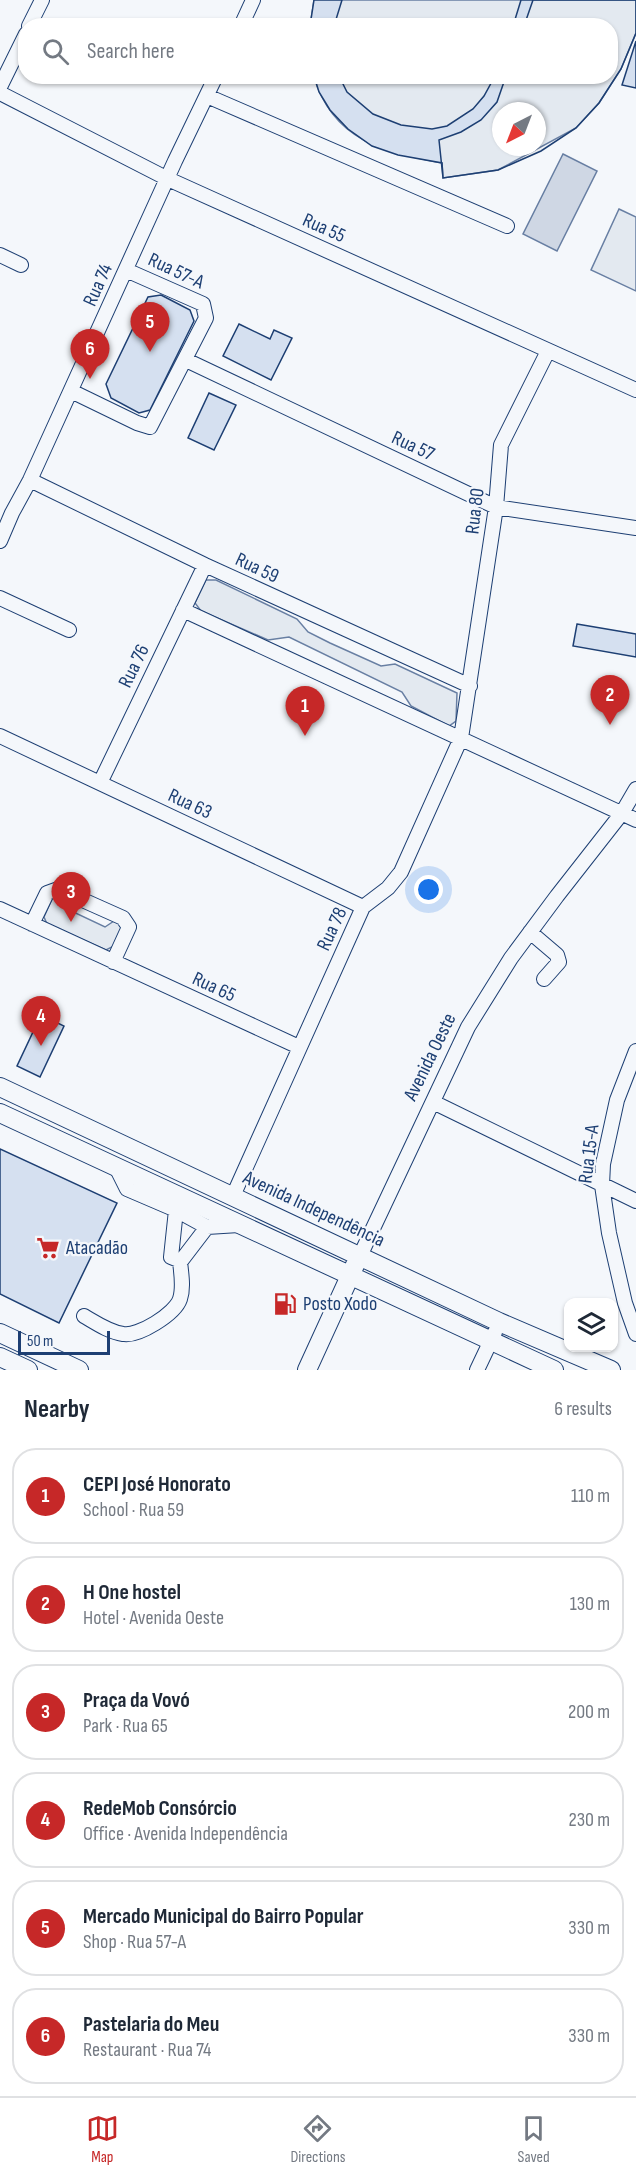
<!DOCTYPE html>
<meta charset="utf-8">
<style>
:root{--surface:#fff;--page:#f6f6f7;--text:#1f2937;--muted:#747a83;--line:#e0e1e3;--accent:#c62828}
body{margin:0;font-family:"Sofia Sans Condensed",sans-serif;background:var(--page);color:var(--text)}
.controls{position:absolute;right:18px;bottom:18px;display:grid;overflow:hidden;border-radius:12px;box-shadow:0 2px 4px #0004}
.controls button{width:54px;height:54px;display:grid;place-items:center;padding:0;border:0;border-bottom:2px solid var(--line);background:var(--surface);color:var(--text);font:30px sans-serif}
.compass{position:absolute;left:492px;top:102px;width:54px;height:54px;border-radius:50%;background:var(--surface);box-shadow:0 2px 4px #0004;rotate:222deg}
.scale{position:absolute;left:18px;bottom:15px;width:92px;box-sizing:border-box;padding-left:6px;border:3px solid #1d3f73;border-top:0;font-size:16px;line-height:21px;white-space:nowrap;color:#1d3f73;-webkit-text-stroke:4px #f4f7fb;paint-order:stroke}
.you{position:absolute;left:429px;top:890px;width:21px;height:21px;margin:-15px;border:4px solid #fff;border-radius:50%;background:#1a73e8;box-shadow:0 0 0 9px #1a73e833}
.badge{display:grid;place-items:center;width:39px;height:39px;border-radius:50%;background:var(--accent);color:#fff;font-size:20px;font-weight:700}
.pin{position:absolute;translate:-50% -50px;filter:drop-shadow(0 2px 3px #0008)}
.pin::after{content:'';position:absolute;top:32px;width:21px;height:18px;background:inherit;clip-path:polygon(0 0,100% 0,50% 100%)}
.list{margin:0;padding:0;list-style:none}
h2{display:flex;justify-content:space-between;align-items:center;height:78px;margin:0;padding:0 24px;font-size:26px}
h2 small{font-size:20px;font-weight:400;color:var(--muted)}
.list li{display:grid;grid-template-columns:39px 1fr auto;gap:18px;align-items:center;box-sizing:border-box;height:96px;margin:0 12px 12px;padding:0 12px;border:2px solid var(--line);border-radius:24px}
.list b{display:block;font-size:22px;white-space:nowrap}
.list p{margin:0;font-size:20px;white-space:nowrap;color:var(--muted)}
.list em{font-size:20px;font-style:normal;color:var(--muted)}
.icon{flex:none;width:33px;height:33px;fill:none;stroke:currentColor;stroke-width:2;stroke-linecap:round;stroke-linejoin:round}
.map{position:relative;flex:none;width:636px;height:1370px;overflow:hidden}
.search{position:absolute;background:var(--surface);box-shadow:0 2px 4px #0004;left:18px;right:18px;top:18px;height:66px;display:flex;align-items:center;gap:15px;box-sizing:border-box;padding:0 21px;border-radius:24px;color:var(--muted);font-size:22px}
.sheet{height:726px;background:var(--surface)}
nav{display:flex;justify-content:space-around;align-items:center;box-sizing:border-box;height:84px;border-top:2px solid var(--line);background:var(--surface);font-size:16px;color:var(--muted)}
nav a{display:grid;justify-items:center;gap:3px}
nav .on{color:var(--accent)}
.map>svg:first-child{display:block}
.green{fill:#e3e9f0;stroke:#687fa3;stroke-width:1.5;fill-rule:evenodd}
.water{fill:#cfd7e4;stroke:#687fa3;stroke-width:1.5}
.building{fill:#d5e0f0;stroke:#1d3f73;stroke-width:1.5;fill-rule:evenodd}
.lines{fill:none;stroke-linecap:round;stroke-linejoin:round}
.minor-casing{stroke:#1d3f73;stroke-width:16}
.major-casing{stroke:#1d3f73;stroke-width:20}
.minor{stroke:#f4f7fb;stroke-width:14}
.major{stroke:#f4f7fb;stroke-width:18}
.labels{text-anchor:middle;dominant-baseline:central;stroke-width:4.5;stroke-linejoin:round;paint-order:stroke}
.street-label{font-size:20px;fill:#1d3f73;stroke:#f4f7fb}
.poi-label{font-size:20px;fill:#1d3f73;stroke:#f4f7fb;text-anchor:start}
</style>
<div class="map">
<svg width="636" height="1370" viewBox="0 0 636 1370">
<rect width="100%" height="100%" fill="#f4f7fb"/>
<path class="green" d="M314,0H636V33L621,69L599,103L576,128L498,170L443,178L442,163C383,152 333,140 314,77L610,76V26H310ZM501,111H537V147H501Z
M619,209L636,217V291L591,270Z
M206,580H216L297,619L308,632L330,643L381,666L395,664L457,693L456,721L449,726L411,706L402,692L289,637L268,640L201,611L195,603Z
M59,896L65,899L67,909L105,927L114,921L120,923L122,929L114,946L106,950L47,924L44,917L52,899Z"/>
<path class="water" d="M563,154L597,171L557,251L523,234Z"/>
<path class="building" d="M314,0H342L334,26H310Z
M521,0H636V33L621,69L599,103L576,128L541,151L498,170L443,178L442,163L398,155L372,146L348,129L330,110L319,92L314,76H339L347,92L373,114L401,125L432,129L447,126L473,109L484,96L495,76H610V26H513ZM501,111H537V147H501Z
M533,0H636V33L621,69L599,103L576,128L541,151L498,170L443,178L439,140L461,132L481,120L497,102L506,76H610V26H524ZM501,111H537V147H501Z
M636,41V88L622,85Z
M161,295L190,310L194,321L150,410L139,413L111,398L106,384L148,297Z
M239,324L270,339L274,330L292,338L271,380L223,356Z
M209,393L236,405L214,450L188,438Z
M577,624L636,634V657L573,646Z
M41,1015L64,1026L40,1077L17,1066Z
M0,1149L117,1203L59,1323L0,1294Z"/>
<g class="lines">
<g class="minor-casing">
<path id="minor" d="M29,26L42,0
M241,26L253,0
M0,87L26,34
M0,93L168,179L636,390
M207,96L507,226
M0,255L21,265
M186,360L496,507L636,528
M71,391L137,423L150,427L206,318L203,304L126,270
M30,480L205,565L470,686
M0,541L12,513L30,480L175,161L216,76
M0,598L69,630
M183,610L636,820
M0,736L363,907
M100,783L205,565
M0,909L299,1047
M32,924L47,893L58,889L123,918L129,927L113,962
M530,932L557,955L559,962L544,979
M636,1051L617,1100L603,1164L602,1185L609,1233L625,1303L636,1334
M433,1102L636,1201
M116,1167L127,1189L176,1210L207,1227L239,1225
M233,1196L363,907L388,888L401,872L461,738L496,507L501,445L548,351
M176,1210L171,1257L181,1261L207,1227
M360,1256L468,1027L511,958L557,896L622,813L636,789
M84,1316C96,1323 109,1332 123,1334C138,1337 175,1314 180,1299C184,1287 181,1273 180,1261
M477,1370L495,1332"/>
</g>
<g class="major-casing">
<path id="major" d="M0,1087L499,1322L611,1370
M0,1113L554,1370
M0,1333L79,1370
M0,1357L28,1370
M307,1370L355,1265"/>
</g>
<use href="#minor" class="minor"/>
<use href="#major" class="major"/>
</g>
<defs>
<g id="supermarket-bare" transform="scale(1.8)"><path d="M-6-5.5h2.5l.6 2H6L4.5 2H-2.5L-4.4-4H-6ZM-1.5 3.2a1.3 1.3 0 1 0 .1 0ZM3 3.2a1.3 1.3 0 1 0 .1 0Z" fill="#c62828" stroke="#f4f7fb" stroke-width="2.5" paint-order="stroke"/></g>
<g id="fuel-bare" transform="scale(1.8)"><path d="M-5.5-6h7V0h2V4h1.3V-2.5L3-4.5l.8-.8L6-3V5H2.5V1h-1V6h-7ZM-4.2-4.7v3.2H.2V-4.7Z" fill="#c62828" stroke="#f4f7fb" stroke-width="2.5" paint-order="stroke"/></g>
</defs>
<g fill-rule="evenodd">
<use href="#supermarket-bare" x="48" y="1248"/>
<use href="#fuel-bare" x="285" y="1304"/>
</g>
<g class="labels">
<g class="street-label">
<text transform="translate(324 228) rotate(24)">Rua 55</text>
<text transform="translate(176 271) rotate(25)">Rua 57-A</text>
<text transform="translate(98 285) rotate(-66)">Rua 74</text>
<text transform="translate(413 446) rotate(25)">Rua 57</text>
<text transform="translate(475 511) rotate(-83)">Rua 80</text>
<text transform="translate(257 568) rotate(25)">Rua 59</text>
<text transform="translate(134 666) rotate(-64)">Rua 76</text>
<text transform="translate(190 804) rotate(25)">Rua 63</text>
<text transform="translate(332 929) rotate(-65)">Rua 78</text>
<text transform="translate(214 987) rotate(25)">Rua 65</text>
<text transform="translate(430 1057) rotate(-64)">Avenida Oeste</text>
<text transform="translate(589 1154) rotate(-83)">Rua 15-A</text>
<text transform="translate(314 1209) rotate(25)">Avenida Independência</text>
</g>
<g class="poi-label">
<text x="66" y="1248">Atacadão</text>
<text x="303" y="1304">Posto Xodo</text>
</g>
</g>
</svg>
<div class="controls">
<button><svg class="icon" aria-label="layers" viewBox="0 0 24 24"><path d="M12 4l9 5-9 5-9-5zM3 14l9 5 9-5"/></svg></button>
</div>
<svg class="compass" viewBox="-18 -18 36 36"><path d="M0-13l5 13h-10z" fill="#e53935"/><path d="M0 13l5-13h-10z" fill="#747a83"/></svg>
<div class="scale">50 m</div>
<div class="you"></div>
<div class="pin badge" style="left:305px;top:736px">1</div>
<div class="pin badge" style="left:610px;top:725px">2</div>
<div class="pin badge" style="left:71px;top:922px">3</div>
<div class="pin badge" style="left:41px;top:1046px">4</div>
<div class="pin badge" style="left:150px;top:352px">5</div>
<div class="pin badge" style="left:90px;top:379px">6</div>
<div class="search"><svg class="icon" aria-label="search" viewBox="0 0 24 24"><circle cx="10" cy="10" r="6"/><path d="M15 15l6 6"/></svg>Search here</div>
</div>
<section class="sheet">
<h2>Nearby<small>6 results</small></h2>
<ul class="list">
<li><span class="badge">1</span><div><b>CEPI José Honorato</b><p>School · Rua 59</p></div><em>110 m</em></li>
<li><span class="badge">2</span><div><b>H One hostel</b><p>Hotel · Avenida Oeste</p></div><em>130 m</em></li>
<li><span class="badge">3</span><div><b>Praça da Vovó</b><p>Park · Rua 65</p></div><em>200 m</em></li>
<li><span class="badge">4</span><div><b>RedeMob Consórcio</b><p>Office · Avenida Independência</p></div><em>230 m</em></li>
<li><span class="badge">5</span><div><b>Mercado Municipal do Bairro Popular</b><p>Shop · Rua 57-A</p></div><em>330 m</em></li>
<li><span class="badge">6</span><div><b>Pastelaria do Meu</b><p>Restaurant · Rua 74</p></div><em>330 m</em></li>
</ul>
</section>
<nav>
<a class="on"><svg class="icon" aria-label="map" viewBox="0 0 24 24"><path d="M3 6l6-2 6 2 6-2v14l-6 2-6-2-6 2zM9 4v14M15 6v14"/></svg>Map</a>
<a><svg class="icon" aria-label="directions" viewBox="0 0 24 24"><path d="M12 3l9 9-9 9-9-9zM9 14v-3h6M13 9l2 2-2 2"/></svg>Directions</a>
<a><svg class="icon" aria-label="saved" viewBox="0 0 24 24"><path d="M7 4h10v16l-5-4-5 4z"/></svg>Saved</a>
</nav>
